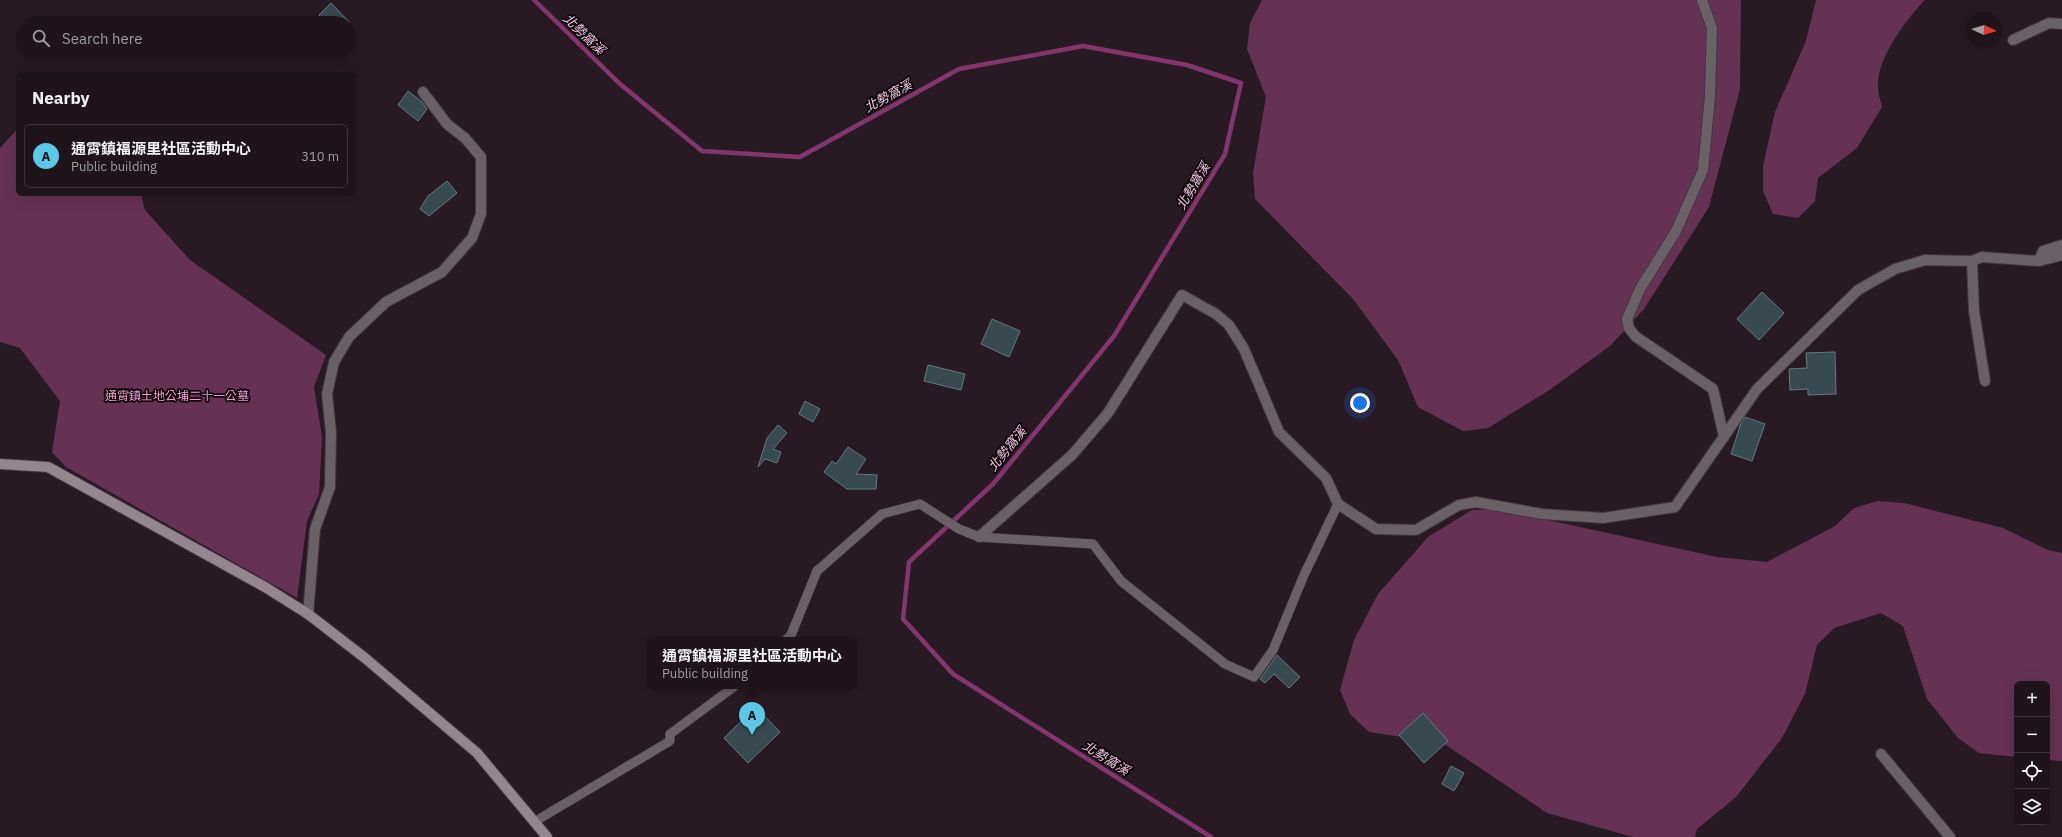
<!DOCTYPE html>
<meta charset="utf-8">
<style>
:root{--surface:#1e141a;--page:#2b2127;--text:#f1f3f6;--muted:#a19ea2;--line:#3c3339;--accent:#5ac8e6}
body{margin:0;font-family:"IBM Plex Sans","Noto Sans TC",sans-serif;background:var(--page);color:var(--text)}
.controls{position:absolute;right:12px;bottom:12px;display:grid;overflow:hidden;border-radius:6px;box-shadow:0 4px 16px #0002}
.controls button{width:36px;height:36px;display:grid;place-items:center;padding:0;border:0;border-bottom:1px solid var(--line);background:var(--surface);color:var(--text);font:20px sans-serif}
.compass{position:absolute;left:1966px;top:12px;width:36px;height:36px;border-radius:50%;background:var(--surface);box-shadow:0 4px 16px #0002;rotate:94deg}
.you{position:absolute;left:1360px;top:403px;width:14px;height:14px;margin:-10px;border:3px solid #fff;border-radius:50%;background:#1a73e8;box-shadow:0 0 0 6px #1a73e833}
.badge{display:grid;place-items:center;width:26px;height:26px;border-radius:50%;background:var(--accent);color:#111;font-size:13px;font-weight:700}
.pin{position:absolute;translate:-50% -33px;filter:drop-shadow(0 1px 2px #0008)}
.pin::after{content:'';position:absolute;top:21px;width:14px;height:12px;background:inherit;clip-path:polygon(0 0,100% 0,50% 100%)}
.popup{position:absolute;left:648px;top:637px;width:208px;height:52px;box-sizing:border-box;display:grid;place-content:center;border-radius:6px;background:var(--surface);filter:drop-shadow(0 1px 3px #0005);font-size:13px;white-space:nowrap;color:var(--muted)}
.popup b{font-size:15px;color:var(--text)}
.popup::after{content:'';position:absolute;left:50%;top:100%;margin-left:-8px;border:8px solid transparent;border-top-color:var(--surface)}
.list{margin:0;padding:0;list-style:none}
h2{display:flex;justify-content:space-between;align-items:center;height:52px;margin:0;padding:0 16px;font-size:17px}
h2 small{font-size:13px;font-weight:400;color:var(--muted)}
.list li{display:grid;grid-template-columns:26px 1fr auto;gap:12px;align-items:center;box-sizing:border-box;height:64px;margin:0 8px 8px;padding:0 8px;border:1px solid var(--line);border-radius:6px}
.list b{display:block;font-size:15px;white-space:nowrap}
.list p{margin:0;font-size:13px;white-space:nowrap;color:var(--muted)}
.list em{font-size:13px;font-style:normal;color:var(--muted)}
.icon{flex:none;width:22px;height:22px;fill:none;stroke:currentColor;stroke-width:2;stroke-linecap:round;stroke-linejoin:round}
.map{position:relative;flex:none;width:2062px;height:837px;overflow:hidden}
.search{position:absolute;background:var(--surface);box-shadow:0 4px 16px #0002;left:16px;top:16px;width:340px;height:44px;display:flex;align-items:center;gap:10px;box-sizing:border-box;padding:0 14px;border-radius:22px;color:var(--muted);font-size:15px}
.panel{position:absolute;background:var(--surface);box-shadow:0 4px 16px #0002;left:16px;top:72px;width:340px;height:124px;border-radius:6px}
.map>svg:first-child{display:block}
.green{fill:#663254}
.lines{fill:none;stroke-linecap:round;stroke-linejoin:round}
.stream{stroke:#84366c;stroke-width:4.5}
.building{fill:#364a50;stroke:#657a80}
.lane-casing{stroke:#44373f;stroke-width:10}
.street-casing{stroke:#44373f;stroke-width:12}
.secondary-casing{stroke:#44373f;stroke-width:12}
.lane{stroke:#696165;stroke-width:9}
.street{stroke:#696165;stroke-width:10}
.secondary{stroke:#93868e;stroke-width:10}
.labels{text-anchor:middle;dominant-baseline:central;stroke-width:3.5;stroke-linejoin:round;paint-order:stroke}
.park-label{font-size:12px;fill:#f59dd6;stroke:#0d070a}
.water-label{font-size:13px;font-style:italic;fill:#f6c8e4;stroke:#0d070a}
</style>
<div class="map">
<svg width="2062" height="837" viewBox="0 0 2062 837">
<rect width="100%" height="100%" fill="#281a23"/>
<path class="green" d="M1262,0H1741L1740,89L1709,207L1644,309L1610,346L1551,389L1488,428L1463,431L1418,407L1398,360L1353,299L1255,199L1253,173L1266,97L1247,49L1250,23Z
M1816,0H1925C1907,18 1879,56 1878,82C1877,90 1880,99 1882,107L1857,148L1818,178L1815,201L1798,218L1773,214L1763,191V166L1775,112L1806,41Z
M18,128V194H141L145,210L190,260L326,355L314,387L322,437L319,494L307,521L297,598L66,467L52,452L60,401L20,348L0,342V148Z
M1878,501L1904,503L2003,528L2048,550L2062,553V761L2047,760V684H2017V757L1979,753L1958,738L1927,699L1903,626L1881,613L1834,628L1817,645L1805,694L1782,738L1736,797L1697,829L1695,837H1633L1547,813L1443,743L1369,732L1350,714L1340,690L1354,640L1378,594L1428,537L1472,510L1498,509L1717,557L1767,562L1835,526L1854,508Z"/>
<g class="lines">
<path class="stream" d="M534,0L620,84L702,151L800,157L959,69L1083,46L1187,65L1241,83L1225,154L1114,336L993,484L909,562L903,619L953,674L1211,837"/>
</g>
<path class="building" d="M331,3L350,23H326L319,15Z
M408,91L422,102L427,109L418,121L398,105Z
M447,181L457,193L429,216L420,209L428,196Z
M1762,292L1784,313L1759,340L1737,319Z
M992,319L1020,331L1009,357L981,344Z
M1835,352L1836,394L1808,395V389L1790,390L1789,369L1807,368L1806,353Z
M928,365L965,374L961,390L924,381Z
M805,401L820,409L813,422L799,414Z
M1745,417L1765,424L1752,461L1731,454L1741,423Z
M778,425L787,433L773,449L781,452L777,463L765,459L758,467L767,438Z
M848,447L866,459L856,474L877,475L876,489H847L824,472L832,461L836,464Z
M1277,655L1300,677L1289,688L1274,674L1265,683L1260,679Z
M756,707L780,732L748,763L724,738Z
M1423,713L1448,741L1424,763L1399,735Z
M1451,766L1464,773L1454,791L1442,784Z"/>
<g class="lines">
<g class="lane-casing">
<path id="lane" d="M786,640L791,635L817,571L882,514L920,504L959,529L979,537L1093,544L1121,581L1225,664L1254,677L1273,650L1304,575L1338,504
M534,822L670,741V734L735,686"/>
</g>
<g class="street-casing">
<path id="street" d="M1702,0L1712,28L1710,96L1703,170L1676,231L1640,289L1627,319L1629,328L1635,336L1713,389L1724,437
M2013,40L2049,23L2062,24
M1972,261L1974,311L1985,381
M2039,261L2043,251L2062,245
M979,537L1072,455L1108,413L1182,295L1216,314L1229,325L1244,349L1279,432L1326,478L1338,504L1376,529L1416,530L1459,505L1476,502L1542,514L1603,518L1675,507L1757,389L1858,290L1895,269L1925,260L1972,261L1982,257L2039,261L2062,255
M308,614L315,529L330,487L331,432L327,394L334,362L349,337L386,302L442,272L472,238L481,214V157L465,138L447,124L423,92
M1881,754L1950,837"/>
</g>
<g class="secondary-casing">
<path id="secondary" d="M0,464L48,467L265,587L308,614L365,658L477,753L547,837"/>
</g>
<use href="#lane" class="lane"/>
<use href="#street" class="street"/>
<use href="#secondary" class="secondary"/>
</g>
<g class="labels">
<g class="park-label">
<text x="177" y="395">通霄鎮土地公埔二十一公墓</text>
</g>
<g class="water-label">
<text transform="translate(584 34) rotate(44)">北勢窩溪</text>
<text transform="translate(888 96) rotate(-29)">北勢窩溪</text>
<text transform="translate(1193 186) rotate(-59)">北勢窩溪</text>
<text transform="translate(1007 449) rotate(-51)">北勢窩溪</text>
<text transform="translate(1106 758) rotate(32)">北勢窩溪</text>
</g>
</g>
</svg>
<div class="controls">
<button>+</button>
<button>−</button>
<button><svg class="icon" aria-label="locate" viewBox="0 0 24 24"><circle cx="12" cy="12" r="6"/><path d="M12 2v4M12 18v4M2 12h4M18 12h4"/></svg></button>
<button><svg class="icon" aria-label="layers" viewBox="0 0 24 24"><path d="M12 4l9 5-9 5-9-5zM3 14l9 5 9-5"/></svg></button>
</div>
<svg class="compass" viewBox="-18 -18 36 36"><path d="M0-13l5 13h-10z" fill="#e53935"/><path d="M0 13l5-13h-10z" fill="#a19ea2"/></svg>
<div class="you"></div>
<div class="pin badge" style="left:752px;top:735px">A</div>
<div class="popup"><b>通霄鎮福源里社區活動中心</b>Public building</div>
<div class="search"><svg class="icon" aria-label="search" viewBox="0 0 24 24"><circle cx="10" cy="10" r="6"/><path d="M15 15l6 6"/></svg>Search here</div>
<section class="panel">
<h2>Nearby<small></small></h2>
<ul class="list">
<li><span class="badge">A</span><div><b>通霄鎮福源里社區活動中心</b><p>Public building</p></div><em>310 m</em></li>
</ul>
</section>
</div>
